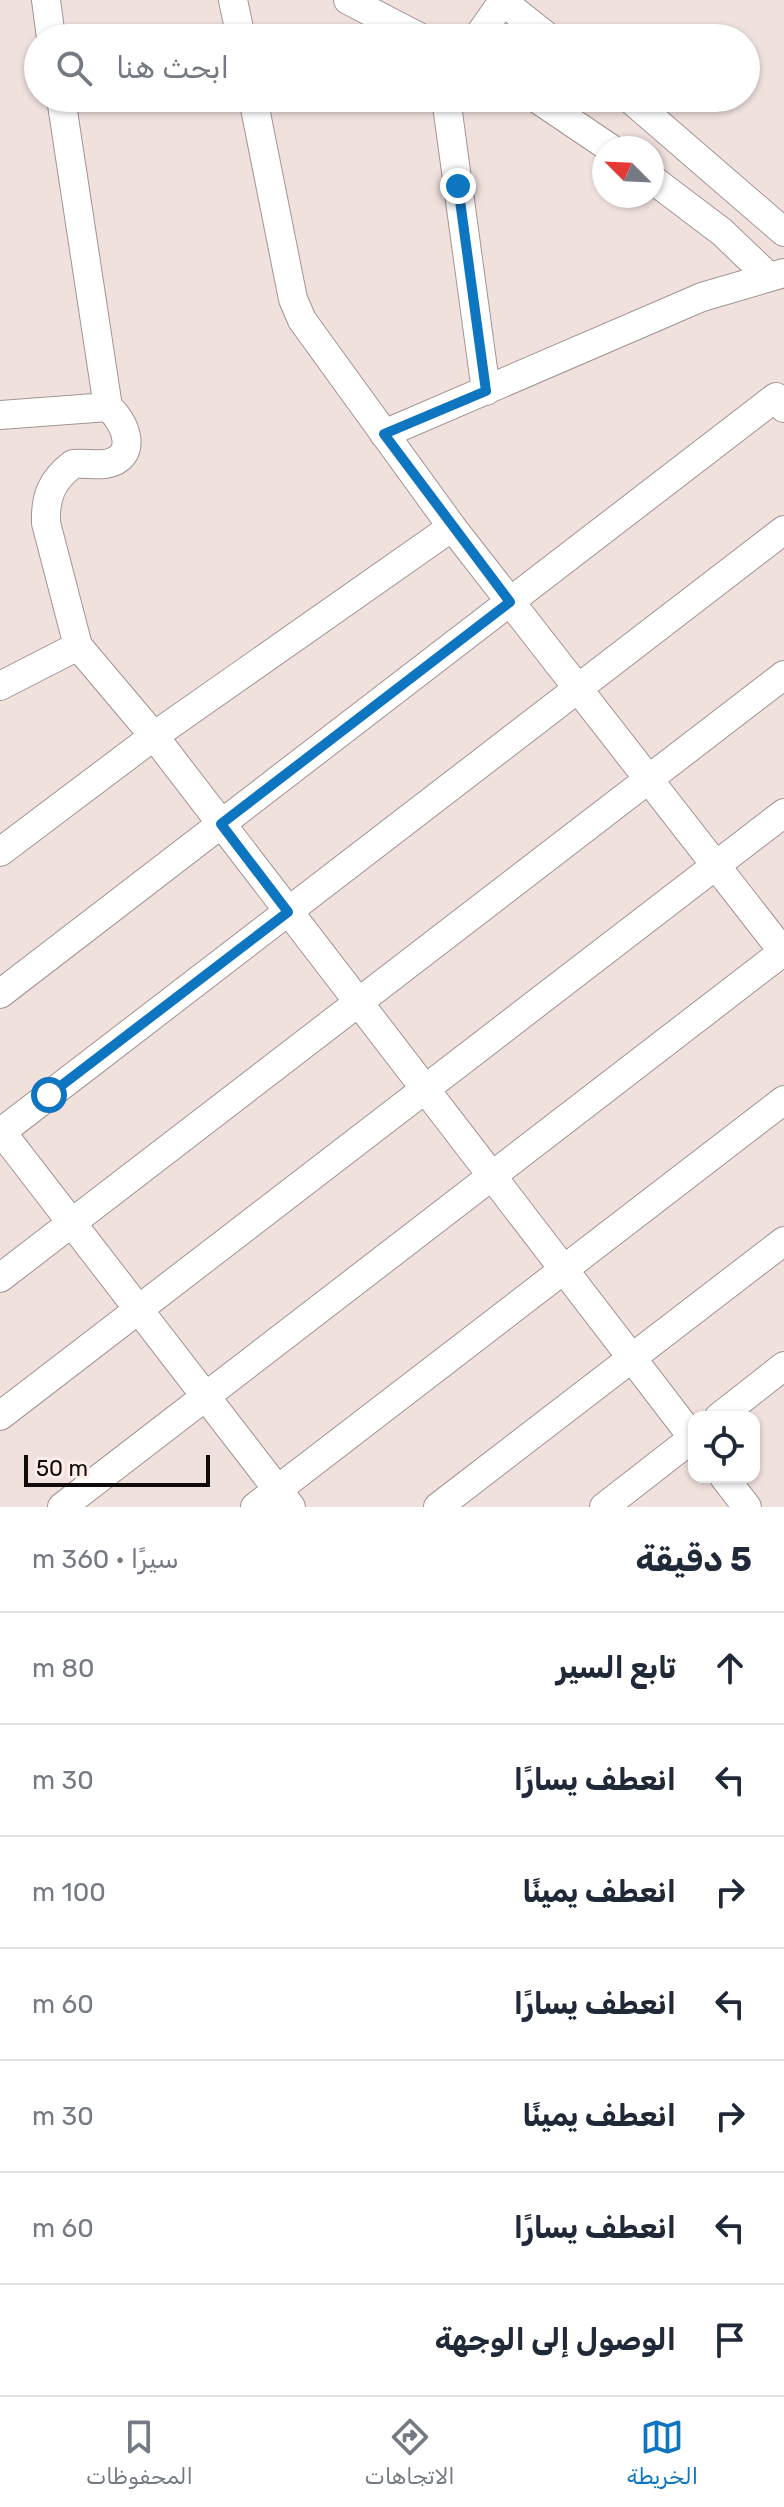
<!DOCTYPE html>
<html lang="ar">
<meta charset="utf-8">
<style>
:root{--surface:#fff;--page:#f2f2f3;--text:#1f2937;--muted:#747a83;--line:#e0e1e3;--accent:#0e75c0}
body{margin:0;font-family:Rubik,Cairo,sans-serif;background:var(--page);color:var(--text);direction:rtl}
.controls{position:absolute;right:24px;bottom:24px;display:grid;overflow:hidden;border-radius:16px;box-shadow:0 2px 6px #0004}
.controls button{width:72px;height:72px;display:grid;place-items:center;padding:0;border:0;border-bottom:2px solid var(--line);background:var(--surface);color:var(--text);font:40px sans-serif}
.compass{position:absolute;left:592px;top:136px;width:72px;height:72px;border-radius:50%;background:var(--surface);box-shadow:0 2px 6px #0004;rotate:294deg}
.scale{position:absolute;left:24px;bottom:20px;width:186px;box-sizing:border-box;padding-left:8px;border:4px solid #110c0b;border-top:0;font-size:22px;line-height:28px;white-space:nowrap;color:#110c0b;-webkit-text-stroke:6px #fdeeea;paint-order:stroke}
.stop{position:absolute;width:24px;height:24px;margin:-18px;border:6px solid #0e75c0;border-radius:50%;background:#fff}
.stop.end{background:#0e75c0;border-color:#fff;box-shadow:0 2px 8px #0008}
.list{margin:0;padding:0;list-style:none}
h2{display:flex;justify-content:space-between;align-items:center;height:104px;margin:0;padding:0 32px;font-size:34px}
h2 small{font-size:26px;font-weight:400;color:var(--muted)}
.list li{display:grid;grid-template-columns:52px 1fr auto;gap:24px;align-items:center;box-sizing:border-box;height:112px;padding:0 32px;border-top:2px solid var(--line)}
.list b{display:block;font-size:30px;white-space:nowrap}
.list em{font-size:26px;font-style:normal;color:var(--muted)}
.icon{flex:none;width:44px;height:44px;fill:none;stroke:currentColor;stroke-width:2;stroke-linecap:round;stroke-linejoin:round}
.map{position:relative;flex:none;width:784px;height:1507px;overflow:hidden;direction:ltr}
.search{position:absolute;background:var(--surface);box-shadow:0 2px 6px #0004;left:24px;right:24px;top:24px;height:88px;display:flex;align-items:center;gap:20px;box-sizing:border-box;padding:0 28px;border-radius:44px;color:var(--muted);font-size:30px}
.sheet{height:888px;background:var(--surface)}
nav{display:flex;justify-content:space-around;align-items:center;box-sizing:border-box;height:112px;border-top:2px solid var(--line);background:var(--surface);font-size:22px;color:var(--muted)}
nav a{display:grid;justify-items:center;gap:4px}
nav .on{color:var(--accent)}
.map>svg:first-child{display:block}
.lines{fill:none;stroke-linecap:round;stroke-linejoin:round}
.minor-casing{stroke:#a29491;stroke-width:30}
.minor{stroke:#fff;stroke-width:28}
.route{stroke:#0e75c0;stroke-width:10}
</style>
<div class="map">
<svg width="784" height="1507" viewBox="0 0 784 1507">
<rect width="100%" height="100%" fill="#f0e1dd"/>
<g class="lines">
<g class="minor-casing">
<path id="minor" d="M46,0L51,38
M233,0L241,38
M348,0L421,38
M501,0L549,38
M477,38L503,1
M253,98L293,299L302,320L452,527L784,953
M446,98L486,391
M536,98L610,148
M629,98L784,232
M652,179L722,232L768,276
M108,407C126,422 140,458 105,464C95,465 84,463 73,464C52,480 45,496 46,523L78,646L154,736L694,1439
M0,415L108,407L61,98
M384,434L702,297L784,273
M0,686L78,646
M0,852L154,736L452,527
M0,994L776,397L784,408
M0,1130L291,1507
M0,1133L784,530
M0,1278L784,675
M0,1416L784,813
M719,1417L784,1366
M724,1477L747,1507
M62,1507L784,951
M255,1507L784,1100
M438,1507L784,1241
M604,1507L694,1437"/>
</g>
<use href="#minor" class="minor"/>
</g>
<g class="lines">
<path class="route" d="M49,1095L288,912L221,824L510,602L384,434L486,391L458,186"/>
</g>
</svg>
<div class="controls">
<button><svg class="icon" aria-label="locate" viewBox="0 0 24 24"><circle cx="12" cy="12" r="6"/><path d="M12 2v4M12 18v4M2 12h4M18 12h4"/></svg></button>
</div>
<svg class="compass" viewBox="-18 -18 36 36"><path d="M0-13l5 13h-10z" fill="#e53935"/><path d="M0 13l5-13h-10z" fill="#747a83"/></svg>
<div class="scale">50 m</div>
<div class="stop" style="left:49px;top:1095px"></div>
<div class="stop end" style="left:458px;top:186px"></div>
<div class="search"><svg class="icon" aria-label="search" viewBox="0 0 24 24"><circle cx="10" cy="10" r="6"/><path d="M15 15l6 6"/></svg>ابحث هنا</div>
</div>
<section class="sheet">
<h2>5 دقيقة<small>سيرًا · 360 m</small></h2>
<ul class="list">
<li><svg class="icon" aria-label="ahead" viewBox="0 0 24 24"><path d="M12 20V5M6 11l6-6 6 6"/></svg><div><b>تابع السير</b></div><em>80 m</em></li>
<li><svg class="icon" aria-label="left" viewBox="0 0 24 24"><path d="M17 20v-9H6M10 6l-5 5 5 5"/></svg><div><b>انعطف يسارًا</b></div><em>30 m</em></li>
<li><svg class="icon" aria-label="right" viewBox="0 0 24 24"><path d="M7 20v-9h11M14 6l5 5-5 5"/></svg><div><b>انعطف يمينًا</b></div><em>100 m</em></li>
<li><svg class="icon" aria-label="left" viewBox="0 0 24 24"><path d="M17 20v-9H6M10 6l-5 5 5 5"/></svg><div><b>انعطف يسارًا</b></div><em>60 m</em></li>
<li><svg class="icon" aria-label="right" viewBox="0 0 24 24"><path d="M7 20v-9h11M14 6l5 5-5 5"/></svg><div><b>انعطف يمينًا</b></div><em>30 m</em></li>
<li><svg class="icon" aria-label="left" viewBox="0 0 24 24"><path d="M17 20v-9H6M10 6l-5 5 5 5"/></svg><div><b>انعطف يسارًا</b></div><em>60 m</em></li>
<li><svg class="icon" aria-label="arrive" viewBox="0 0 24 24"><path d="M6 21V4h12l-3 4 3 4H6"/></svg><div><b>الوصول إلى الوجهة</b></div></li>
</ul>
</section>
<nav>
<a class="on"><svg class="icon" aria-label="map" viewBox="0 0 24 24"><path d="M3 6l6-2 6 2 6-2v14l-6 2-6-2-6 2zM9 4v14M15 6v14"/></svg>الخريطة</a>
<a><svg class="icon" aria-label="directions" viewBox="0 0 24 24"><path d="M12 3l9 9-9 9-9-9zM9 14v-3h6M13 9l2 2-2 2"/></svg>الاتجاهات</a>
<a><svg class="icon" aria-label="saved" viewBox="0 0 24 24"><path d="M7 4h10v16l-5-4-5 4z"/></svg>المحفوظات</a>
</nav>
